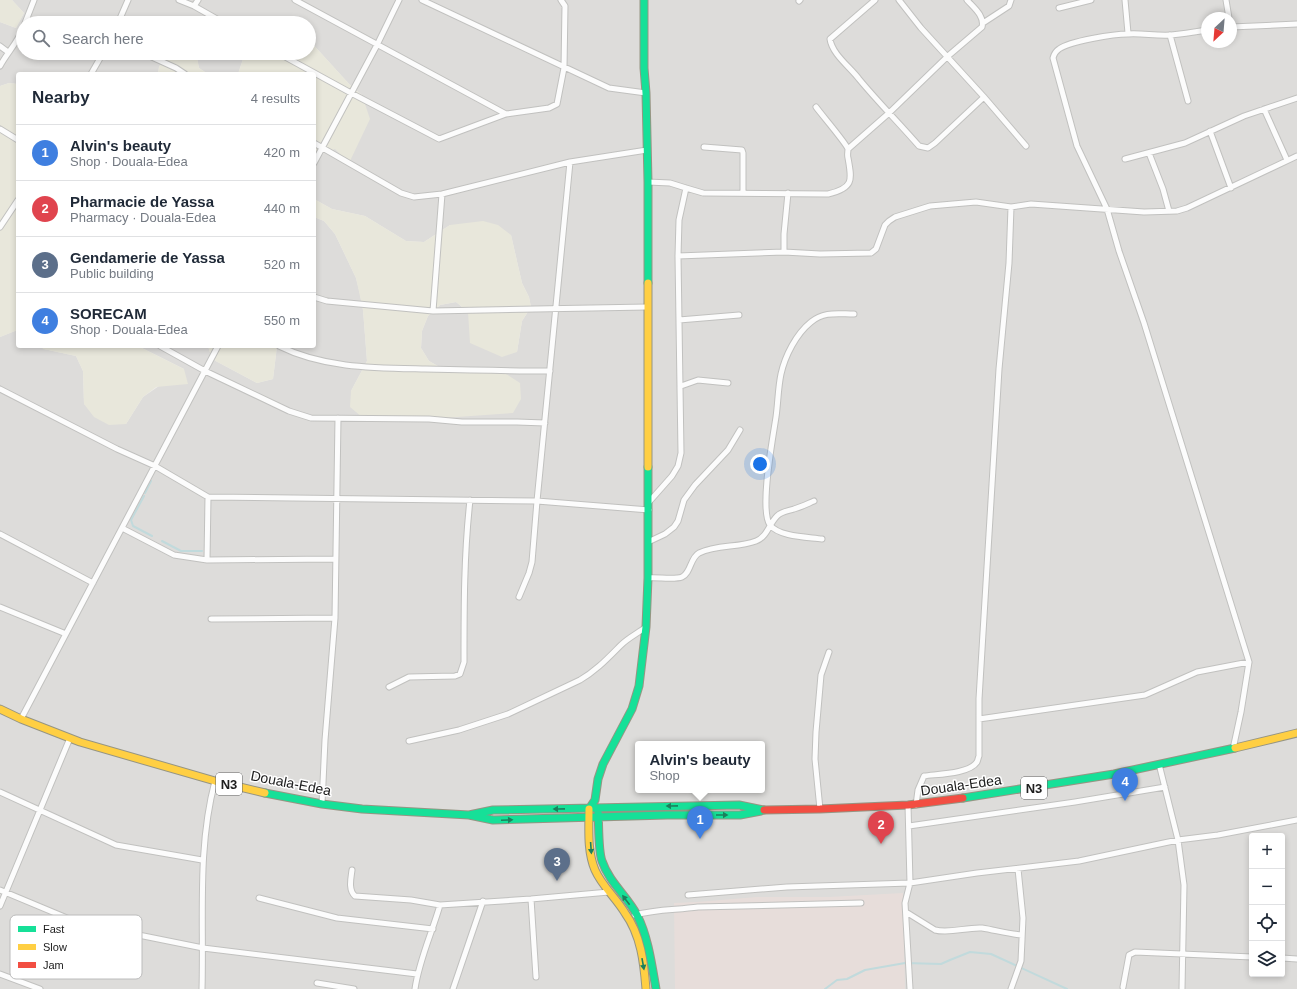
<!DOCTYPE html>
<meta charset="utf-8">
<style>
:root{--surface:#fff;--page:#f6f6f7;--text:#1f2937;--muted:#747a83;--line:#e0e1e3;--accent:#7c3aed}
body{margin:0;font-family:Arial,sans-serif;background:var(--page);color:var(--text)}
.controls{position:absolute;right:12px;bottom:12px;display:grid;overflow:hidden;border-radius:4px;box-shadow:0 2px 6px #0003}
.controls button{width:36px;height:36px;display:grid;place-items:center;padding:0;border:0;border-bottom:1px solid var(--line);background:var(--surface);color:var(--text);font:20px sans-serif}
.compass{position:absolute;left:1201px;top:12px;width:36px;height:36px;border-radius:50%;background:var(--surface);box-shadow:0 2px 6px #0003;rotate:206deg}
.you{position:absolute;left:760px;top:464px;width:14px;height:14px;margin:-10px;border:3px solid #fff;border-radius:50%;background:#1a73e8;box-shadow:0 0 0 6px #1a73e833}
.badge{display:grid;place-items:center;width:26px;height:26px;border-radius:50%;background:var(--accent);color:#fff;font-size:13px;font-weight:700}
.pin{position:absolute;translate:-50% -33px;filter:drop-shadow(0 1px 2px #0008)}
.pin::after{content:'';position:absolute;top:21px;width:14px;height:12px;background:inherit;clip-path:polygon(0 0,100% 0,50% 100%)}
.popup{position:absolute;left:635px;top:741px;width:130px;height:52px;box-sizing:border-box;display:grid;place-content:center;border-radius:4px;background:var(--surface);filter:drop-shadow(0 1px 3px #0005);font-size:13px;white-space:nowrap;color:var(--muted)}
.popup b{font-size:15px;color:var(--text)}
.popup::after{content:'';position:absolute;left:50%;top:100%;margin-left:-8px;border:8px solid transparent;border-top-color:var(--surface)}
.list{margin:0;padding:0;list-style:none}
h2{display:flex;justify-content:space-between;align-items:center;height:52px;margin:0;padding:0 16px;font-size:17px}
h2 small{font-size:13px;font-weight:400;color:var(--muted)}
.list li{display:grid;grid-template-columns:26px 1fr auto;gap:12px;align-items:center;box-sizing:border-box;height:56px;padding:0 16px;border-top:1px solid var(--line)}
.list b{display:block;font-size:15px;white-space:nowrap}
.list p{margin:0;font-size:13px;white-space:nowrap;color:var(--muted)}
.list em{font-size:13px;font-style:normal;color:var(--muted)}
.icon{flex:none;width:22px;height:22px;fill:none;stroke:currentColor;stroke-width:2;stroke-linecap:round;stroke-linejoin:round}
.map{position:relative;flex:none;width:1297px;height:989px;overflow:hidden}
.search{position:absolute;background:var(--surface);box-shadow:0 2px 6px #0003;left:16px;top:16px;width:300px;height:44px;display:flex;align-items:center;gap:10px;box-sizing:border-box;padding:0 14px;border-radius:22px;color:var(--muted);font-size:15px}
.panel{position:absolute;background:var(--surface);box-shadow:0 2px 6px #0003;left:16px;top:72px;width:300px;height:276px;border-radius:4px}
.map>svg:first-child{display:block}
.residential{fill:#dddcda;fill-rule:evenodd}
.military{fill:#e7ddda}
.farmland{fill:#e8e7db}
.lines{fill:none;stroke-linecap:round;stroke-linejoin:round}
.stream{stroke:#c1dadc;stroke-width:2}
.street-casing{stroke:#c1c1bf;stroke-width:7}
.fast-casing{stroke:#969583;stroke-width:9}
.slow-casing{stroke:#969583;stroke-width:9}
.jam-casing{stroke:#969583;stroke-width:9}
.street{stroke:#fcfcfc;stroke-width:5}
.fast{stroke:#16e098;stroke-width:7}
.slow{stroke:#ffcf43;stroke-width:7}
.jam{stroke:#f24e42;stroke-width:7}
.oneway{fill:#1b805c}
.labels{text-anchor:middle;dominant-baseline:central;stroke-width:3;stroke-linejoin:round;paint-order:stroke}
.shield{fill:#fff;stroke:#636363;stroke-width:1}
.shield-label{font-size:13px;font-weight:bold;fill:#202020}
.street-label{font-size:14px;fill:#202020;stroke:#fff}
.key{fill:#fff;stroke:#bcbcbc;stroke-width:1}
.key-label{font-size:11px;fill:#202020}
</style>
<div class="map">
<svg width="1297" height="989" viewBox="0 0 1297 989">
<rect width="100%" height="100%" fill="#eeece9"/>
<path class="residential" d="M12,0H1297V989H0V337L17,330L18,346H41L44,349L76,356L83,371L84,404L126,424L143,397L184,369L138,346H208L212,359L257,383L273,379L277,346H314V217L324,221L335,234L356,278L360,294L363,310L367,361L351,391L443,369L429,361L421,348L422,331L428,316L440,305L456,302L517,352L522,321L531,307L529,297L522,283L511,235L450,225L424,242L406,241L365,216L332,209L314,199V157L335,148L348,163L362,95L350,85L309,40V23H198L197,21L192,23H23V53H166L159,67L158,74H18V84L9,83L0,86V22L16,28L24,13ZM1207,18H1231V42H1207ZM638,744H762V790H638ZM1252,836H1282V974H1252Z
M196,53H245L238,74H208L199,68Z"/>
<path class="military" d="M903,893L905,989H675L674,903L697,902L757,897H829Z"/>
<path class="farmland" d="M0,0H12L24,13L16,28L0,22Z
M309,40L350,85L362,95L370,119L349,163L335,149L314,157V74H238L245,53H309Z
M166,53H196L199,68L208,74H158L159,67Z
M9,83L18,84V330L0,337V86Z
M314,199L332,209L365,216L406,241L424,242L450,225L483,221L498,225L511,235L522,283L529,297L531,307L522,321L517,352L502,357L470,343L468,312L456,302L440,305L428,316L422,331L421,348L429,361L443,369L506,374L520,383L521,399L513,413L429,419L362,417L350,407L351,391L367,361L363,310L356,278L335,234L324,221L314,217Z
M41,346H138L184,369L188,384L156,387L143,397L126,424L109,425L94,417L84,404L83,371L76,356L43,349Z
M208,346H277L273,379L257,383L212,359Z"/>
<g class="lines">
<path class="stream" d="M145,493L151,481
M144,496L131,520L133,526L152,536
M162,541L181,551H202
M825,989L837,980L847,979L865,970L905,963L941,964L950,960L970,952L991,954L1067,989"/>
<g class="street-casing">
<path id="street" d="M179,0L194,6L224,23
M295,0L506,114
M422,0L609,88L646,93
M875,0L830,39C832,54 850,67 859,79C878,102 899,123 919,146L928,148L935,143L984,97
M899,0L921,28L984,97L1026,146
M1125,0L1128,33
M1226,0L1229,18
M799,1L800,0
M194,6L198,0
M1059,8L1091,0
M25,23L34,0
M118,23L128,0
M983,23L1009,6L1011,0
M1231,27L1297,24
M1207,30C1195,32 1183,34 1171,35C1156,36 1142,33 1128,34C1114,34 1070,41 1059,49C1056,51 1054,54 1053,58L1077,146L1107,209L1119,251L1144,323L1249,662L1241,712L1233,749
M1170,35L1188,101
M0,46L8,52
M143,53L176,68L185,74
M278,53L351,93L439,139L506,114L549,108L557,104L564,68L565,6L561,0
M0,66C7,53 18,42 23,28
M91,74L103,53
M1264,109L1287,160
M0,129L18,140
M1210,131L1231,188
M314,143L401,193L414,197L442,194L570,162L647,150
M704,147L742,150L743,153V193
M848,149L889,113L948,56L982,27C985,16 973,7 967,0
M1149,153L1163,189L1169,211
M1125,159L1185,143L1244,116L1297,98
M314,163L377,45L399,0
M648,182L670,183L686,188L703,193L828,194C854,188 852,180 848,158C847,155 848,152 848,149C846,143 821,114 816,107
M0,227L18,200
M784,252V234L788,193
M678,256L784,252L820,254L871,253L876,249L885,225L889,221L895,217L930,206L976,202L1011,207L1031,204L1144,212L1177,211L1187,208L1297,156
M314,297L327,301L433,311L647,307
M433,311L442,194
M679,320L739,315
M160,346L205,371L289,411L311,418L429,419L462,422H517L545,423
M279,346C323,368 374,368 422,369C465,370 507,371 550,371
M681,386L698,380L728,383
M0,389L117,449L155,466L208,497L537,501L649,510
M649,502L672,476L678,466L681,453L678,256L679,220L686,188
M122,528L174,555L207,560L335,559
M0,534L93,583
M822,539C809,537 779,537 770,525C759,510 773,437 776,417C778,403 778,388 781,374C785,356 796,334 811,322C824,311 838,314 854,314
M648,542L665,534L674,527L678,521L684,500L695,485L728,450L740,430
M207,560L208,497
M648,578C657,577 675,580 682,577C691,573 690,558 699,553C717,544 738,548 756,541C767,537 769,524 777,516C782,511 788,511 794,509C801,507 807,504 814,501
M519,597L529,573L532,562L537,501L570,162
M0,607L66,634
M211,619L335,618
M389,687L409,677L455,676L460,674L464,662C464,607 464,554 470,500
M21,719L218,346
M979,719L1145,695L1197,672L1249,662
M409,741L459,730L508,714L580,680C596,671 608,658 621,645C628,638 638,633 646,627
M1159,764L1178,840L1184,885L1182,989
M0,792L116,845L202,860
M322,804L325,740L335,618L338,418
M908,805L910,883L905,903L910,989
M916,805L918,790L924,776C937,774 969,774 977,762C978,760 978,758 979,756V699L999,369L1009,263L1011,207
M820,809L815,759L816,732L821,675L829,652
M909,826L1075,802L1165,787
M352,870C351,878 348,890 355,896L411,900L440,905L531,899L609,892
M0,890L79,923L203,948L417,974
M688,895L787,887L910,883L977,873L1079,861L1178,840L1218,835L1297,820
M259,898L337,918L433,929
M531,899L536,977
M0,906L70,738
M906,912L935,930C950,934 966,927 982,928C995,930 1008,934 1022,935
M635,915C656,909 677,910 698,907L861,903
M1282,958L1297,959
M0,974L40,989
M317,983L354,989
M1123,987L1129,955L1135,952L1252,957
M202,989C204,919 197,849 215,781
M415,989C419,960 432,933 440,905
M453,989L483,901
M1011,989L1021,961L1023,918L1018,869"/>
</g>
<g class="fast-casing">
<path id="fast" d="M644,0V68L646,93L648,182V283
M265,793L322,804L362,809L469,815L493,820L667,815H740L761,811
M963,798L1114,774L1235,748
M589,809L595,800L598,779L603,764L632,709L639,686L646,627L648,578V467
M598,812C599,824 598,850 602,861C609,882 627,896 637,915C648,936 652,966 656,989
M469,815L493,810L739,805L764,810"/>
</g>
<g class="slow-casing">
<path id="slow" d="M648,283V467
M0,709L21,719L80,742L215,781L265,793
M1235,748L1297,733
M589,809C589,829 587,851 595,870C602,886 616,898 625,913C641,935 644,963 646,989"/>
</g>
<g class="jam-casing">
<path id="jam" d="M764,810L820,809L908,805L963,798"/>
</g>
<use href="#street" class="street"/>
<use href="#fast" class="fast"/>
<use href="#slow" class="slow"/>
<use href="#jam" class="jam"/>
</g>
<defs><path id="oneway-solid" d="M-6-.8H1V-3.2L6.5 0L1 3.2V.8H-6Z"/></defs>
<g class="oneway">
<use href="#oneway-solid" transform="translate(672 806) rotate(179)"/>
<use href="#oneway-solid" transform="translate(559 809) rotate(179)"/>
<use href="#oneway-solid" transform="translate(722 815)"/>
<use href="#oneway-solid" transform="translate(507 820) rotate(-2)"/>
<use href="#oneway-solid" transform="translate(591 848) rotate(86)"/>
<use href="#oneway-solid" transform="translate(626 900) rotate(-127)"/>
<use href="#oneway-solid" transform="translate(643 964) rotate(80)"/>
</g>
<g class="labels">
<g class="shield">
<rect x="216" y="773" width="26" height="22" rx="3"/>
<rect x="1021" y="777" width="26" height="22" rx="3"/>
</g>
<g class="shield-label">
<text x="229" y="784">N3</text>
<text x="1034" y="788">N3</text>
</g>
<g class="street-label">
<text transform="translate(291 783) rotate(11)">Douala-Edea</text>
<text transform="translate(961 785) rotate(-8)">Douala-Edea</text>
</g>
</g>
<rect x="10" y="915" width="132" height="64" rx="6" class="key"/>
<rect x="18" y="926" width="18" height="6" fill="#16e098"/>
<rect x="18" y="944" width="18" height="6" fill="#ffcf43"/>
<rect x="18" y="962" width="18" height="6" fill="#f24e42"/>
<g class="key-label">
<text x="43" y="933">Fast</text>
<text x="43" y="951">Slow</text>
<text x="43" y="969">Jam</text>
</g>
</svg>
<div class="controls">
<button>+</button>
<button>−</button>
<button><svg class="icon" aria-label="locate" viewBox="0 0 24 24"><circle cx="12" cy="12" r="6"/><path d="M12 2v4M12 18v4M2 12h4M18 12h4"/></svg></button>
<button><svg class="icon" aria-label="layers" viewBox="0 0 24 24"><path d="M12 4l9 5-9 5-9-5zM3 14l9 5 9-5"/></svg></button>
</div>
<svg class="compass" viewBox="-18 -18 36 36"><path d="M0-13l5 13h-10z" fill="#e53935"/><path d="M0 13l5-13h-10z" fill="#747a83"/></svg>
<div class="you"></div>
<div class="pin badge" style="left:700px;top:839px;background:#3f7fe0">1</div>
<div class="popup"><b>Alvin's beauty</b>Shop</div>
<div class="pin badge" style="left:881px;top:844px;background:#e0444e">2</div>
<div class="pin badge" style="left:557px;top:881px;background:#5c6f8a">3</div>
<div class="pin badge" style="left:1125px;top:801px;background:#3f7fe0">4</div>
<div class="search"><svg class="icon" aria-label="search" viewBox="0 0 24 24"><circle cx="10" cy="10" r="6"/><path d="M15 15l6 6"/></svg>Search here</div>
<section class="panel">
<h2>Nearby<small>4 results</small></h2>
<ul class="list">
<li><span class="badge" style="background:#3f7fe0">1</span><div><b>Alvin's beauty</b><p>Shop · Douala-Edea</p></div><em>420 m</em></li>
<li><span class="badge" style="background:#e0444e">2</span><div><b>Pharmacie de Yassa</b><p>Pharmacy · Douala-Edea</p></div><em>440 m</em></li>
<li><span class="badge" style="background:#5c6f8a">3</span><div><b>Gendamerie de Yassa</b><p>Public building</p></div><em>520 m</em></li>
<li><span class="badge" style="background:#3f7fe0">4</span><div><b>SORECAM</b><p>Shop · Douala-Edea</p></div><em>550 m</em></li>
</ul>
</section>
</div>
